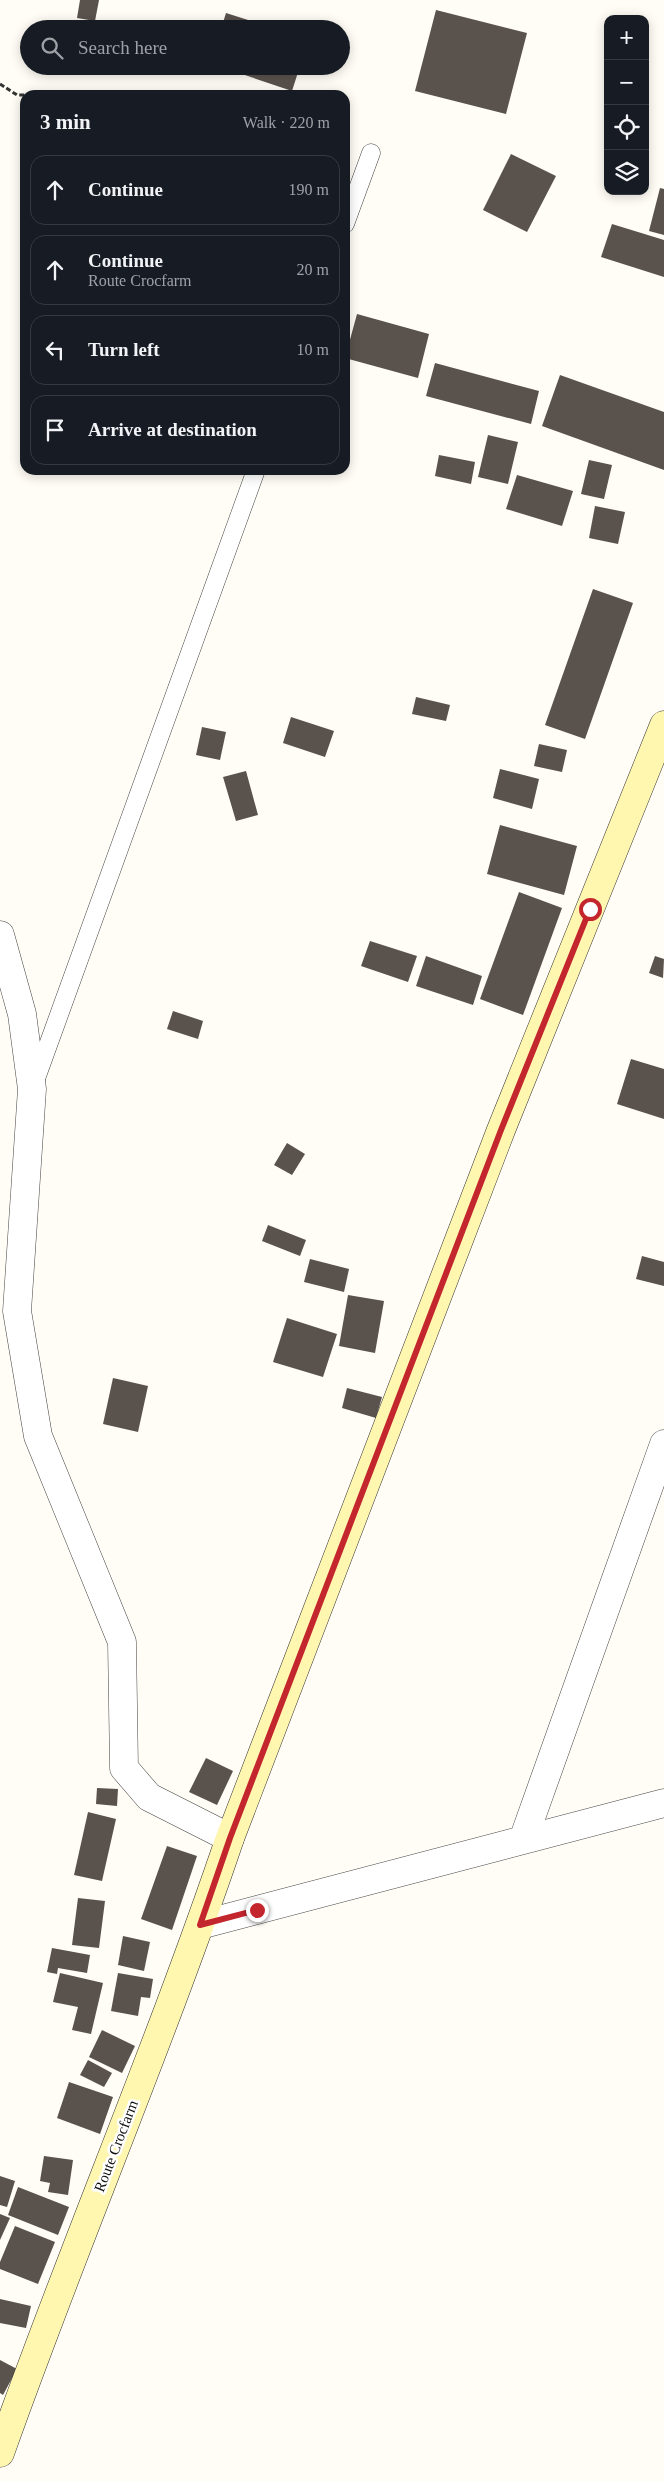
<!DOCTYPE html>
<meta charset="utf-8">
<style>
:root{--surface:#171b24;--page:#20242c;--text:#f1f3f6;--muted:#9ea1a6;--line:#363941}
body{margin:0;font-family:Georgia,serif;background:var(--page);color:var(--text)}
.controls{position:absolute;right:15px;top:15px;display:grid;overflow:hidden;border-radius:10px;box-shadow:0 2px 12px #0003}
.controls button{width:45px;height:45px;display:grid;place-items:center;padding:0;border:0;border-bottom:1px solid var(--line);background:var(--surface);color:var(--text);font:25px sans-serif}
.stop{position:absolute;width:15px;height:15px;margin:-11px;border:4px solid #c4262e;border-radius:50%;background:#fff}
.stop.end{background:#c4262e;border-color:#fff;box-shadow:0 1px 5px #0008}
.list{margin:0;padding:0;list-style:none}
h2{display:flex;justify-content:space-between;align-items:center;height:65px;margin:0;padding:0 20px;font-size:21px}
h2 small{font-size:16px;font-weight:400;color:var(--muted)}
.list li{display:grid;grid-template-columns:32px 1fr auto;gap:15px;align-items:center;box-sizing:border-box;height:70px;margin:0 10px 10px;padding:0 10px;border:1px solid var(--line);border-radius:15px}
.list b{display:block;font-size:19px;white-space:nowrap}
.list p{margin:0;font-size:16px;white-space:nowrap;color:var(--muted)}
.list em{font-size:16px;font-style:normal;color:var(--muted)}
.icon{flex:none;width:28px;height:28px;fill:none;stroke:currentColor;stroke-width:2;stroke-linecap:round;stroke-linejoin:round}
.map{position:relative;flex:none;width:664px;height:2481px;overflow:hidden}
.search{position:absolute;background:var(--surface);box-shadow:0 2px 12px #0003;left:20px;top:20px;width:330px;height:55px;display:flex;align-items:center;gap:12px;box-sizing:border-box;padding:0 18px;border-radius:28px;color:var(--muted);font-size:19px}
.panel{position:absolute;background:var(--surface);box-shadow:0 2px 12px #0003;left:20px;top:90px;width:330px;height:385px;border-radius:15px}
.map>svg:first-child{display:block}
.building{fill:#5a524d}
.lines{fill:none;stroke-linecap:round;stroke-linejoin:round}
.lane-casing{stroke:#444;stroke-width:19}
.street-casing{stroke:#444;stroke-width:29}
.secondary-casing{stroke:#333;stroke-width:29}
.path{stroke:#333;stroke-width:3;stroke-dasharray:5 2.5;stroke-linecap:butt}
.lane{stroke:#fff;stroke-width:18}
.street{stroke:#fff;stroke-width:28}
.secondary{stroke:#fff6b0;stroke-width:28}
.route{stroke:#c4262e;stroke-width:6}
.labels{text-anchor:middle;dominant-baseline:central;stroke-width:5;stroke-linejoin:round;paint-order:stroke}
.street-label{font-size:15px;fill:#111;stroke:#fff}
</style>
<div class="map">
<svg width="664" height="2481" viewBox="0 0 664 2481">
<rect width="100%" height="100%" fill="#fffdf5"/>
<path class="building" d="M80,0H99L95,21L77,18Z
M436,10L527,33L506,114L415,91Z
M226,13L274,28V29H221Z
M218,66H300L292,91Z
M511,154L556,176L527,232L483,210Z
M660,188L664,189V235L649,231Z
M612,224L664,240V277L601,257Z
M357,314L429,334L418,378L345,358Z
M435,363L539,391L531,424L426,396Z
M560,375L664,412V470L542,426Z
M488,435L518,442L508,484L478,477Z
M439,455L475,462L471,484L435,476Z
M589,460L612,465L604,499L581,494Z
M517,475L573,491L562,526L506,509Z
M595,506L625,512L618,544L589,538Z
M593,589L633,603L585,739L545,725Z
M416,697L450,705L446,721L412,714Z
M291,717L334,731L325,757L283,743Z
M202,727L226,732L220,760L196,755Z
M539,744L567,750L562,772L534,766Z
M500,769L539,779L532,809L493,798Z
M246,771L258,815L236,821L223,777Z
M500,825L577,846L564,895L487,874Z
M519,892L562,908L523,1015L480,999Z
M370,941L417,956L408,982L361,966Z
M426,956L482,976L473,1005L416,986Z
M655,956L664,959L663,978L649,973Z
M173,1011L203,1021L198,1039L167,1029Z
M631,1059L664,1069V1119L617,1104Z
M287,1143L305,1154L292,1175L274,1165Z
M268,1225L306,1240L300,1256L262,1241Z
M642,1256L664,1262V1286L636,1279Z
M310,1259L349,1269L344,1292L304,1282Z
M348,1295L384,1301L375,1353L339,1346Z
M287,1318L337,1334L323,1377L273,1362Z
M113,1378L148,1386L138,1432L103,1424Z
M347,1388L382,1397L376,1418L342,1408Z
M206,1758L233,1771L217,1805L189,1792Z
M97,1788L118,1789L117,1806L96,1804Z
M88,1812L116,1819L102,1881L74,1875Z
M167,1846L197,1856L172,1930L141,1919Z
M78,1898L105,1901L99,1948L72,1945Z
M123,1936L150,1942L144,1971L118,1965Z
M52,1948L90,1955L87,1973L58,1968L57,1974L47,1972Z
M60,1973L103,1983L91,2034L72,2030L78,2007L53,2002Z
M118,1973L153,1979L150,1998L141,1997L138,2016L111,2011Z
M102,2030L135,2046L122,2073L89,2057Z
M88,2060L112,2073L104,2087L80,2075Z
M69,2082L113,2097L100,2134L57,2118Z
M44,2156L73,2160L68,2195L48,2192L50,2183L40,2181Z
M0,2176L15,2181L7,2207L0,2205Z
M18,2187L69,2207L58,2235L8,2215Z
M0,2214L10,2218L0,2240Z
M15,2226L55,2242L38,2284L0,2269V2262Z
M0,2299L31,2306L26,2328L0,2323Z
M0,2360L17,2369L3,2395L0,2393Z"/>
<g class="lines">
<g class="lane-casing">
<path id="lane" d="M345,224L371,153
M34,1084L256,470"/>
</g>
<g class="street-casing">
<path id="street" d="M0,935L22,1014L32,1089L17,1311L38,1436L122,1642L124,1768L149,1797L230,1838
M523,1840L664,1444
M200,1925L664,1803"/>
</g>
<g class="secondary-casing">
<path id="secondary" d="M0,2453C73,2247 160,2045 230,1838L501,1130L664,725"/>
</g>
<path class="path" d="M0,84L17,95H25"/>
<use href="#lane" class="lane"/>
<use href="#street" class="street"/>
<use href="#secondary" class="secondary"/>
</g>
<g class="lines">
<path class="route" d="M257,1910L200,1925L230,1838L501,1130L590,909"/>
</g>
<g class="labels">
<g class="street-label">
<text transform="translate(116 2146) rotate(-69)">Route Crocfarm</text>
</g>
</g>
</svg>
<div class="controls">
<button>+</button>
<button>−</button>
<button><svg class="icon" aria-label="locate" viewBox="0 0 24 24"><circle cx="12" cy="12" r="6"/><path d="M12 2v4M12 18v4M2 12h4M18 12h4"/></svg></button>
<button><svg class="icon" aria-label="layers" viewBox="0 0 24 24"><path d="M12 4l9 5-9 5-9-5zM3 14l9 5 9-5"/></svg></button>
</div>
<div class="stop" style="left:590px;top:909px"></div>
<div class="stop end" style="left:257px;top:1910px"></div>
<div class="search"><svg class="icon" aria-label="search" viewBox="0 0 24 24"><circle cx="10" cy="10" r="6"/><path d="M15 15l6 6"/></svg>Search here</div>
<section class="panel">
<h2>3 min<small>Walk · 220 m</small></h2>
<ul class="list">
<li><svg class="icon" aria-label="ahead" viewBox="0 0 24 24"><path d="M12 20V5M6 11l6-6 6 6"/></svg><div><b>Continue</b></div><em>190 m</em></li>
<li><svg class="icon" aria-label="ahead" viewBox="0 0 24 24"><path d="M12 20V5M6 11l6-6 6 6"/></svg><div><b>Continue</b><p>Route Crocfarm</p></div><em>20 m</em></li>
<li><svg class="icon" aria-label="left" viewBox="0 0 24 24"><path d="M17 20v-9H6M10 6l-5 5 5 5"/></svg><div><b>Turn left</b></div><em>10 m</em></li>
<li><svg class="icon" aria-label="arrive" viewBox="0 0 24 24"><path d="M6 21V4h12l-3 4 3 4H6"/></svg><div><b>Arrive at destination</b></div></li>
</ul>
</section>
</div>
